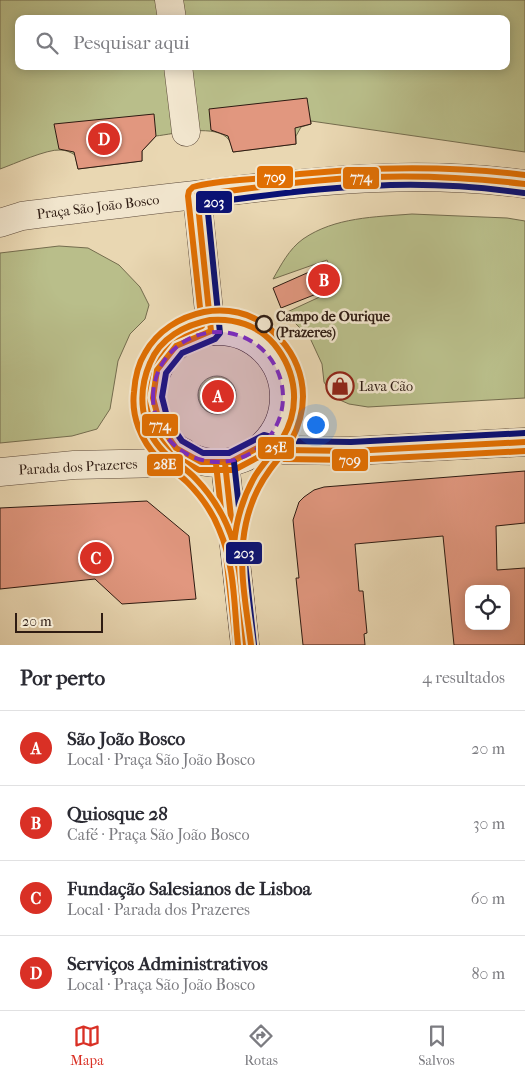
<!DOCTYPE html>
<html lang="pt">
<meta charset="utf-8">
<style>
:root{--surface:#fff;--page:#f7f7f7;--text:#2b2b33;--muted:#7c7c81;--line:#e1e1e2;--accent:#d93025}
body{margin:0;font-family:"IM FELL French Canon",serif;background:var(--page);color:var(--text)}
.controls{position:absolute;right:15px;bottom:15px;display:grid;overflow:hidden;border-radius:10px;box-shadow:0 2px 12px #0003}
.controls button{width:45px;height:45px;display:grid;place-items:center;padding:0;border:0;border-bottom:1px solid var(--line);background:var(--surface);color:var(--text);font:25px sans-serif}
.scale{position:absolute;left:15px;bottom:12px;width:88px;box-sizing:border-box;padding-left:5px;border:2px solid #2e1b12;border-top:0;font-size:14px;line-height:18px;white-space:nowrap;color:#2e1b12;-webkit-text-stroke:4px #f1e5cd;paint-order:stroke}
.you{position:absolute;left:315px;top:424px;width:18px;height:18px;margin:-12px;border:4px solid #fff;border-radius:50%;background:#1a73e8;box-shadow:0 0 0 8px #1a73e833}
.badge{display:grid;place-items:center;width:32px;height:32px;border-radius:50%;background:var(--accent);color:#fff;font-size:16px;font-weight:700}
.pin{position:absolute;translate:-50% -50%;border:2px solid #fff;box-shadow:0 1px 5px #0006}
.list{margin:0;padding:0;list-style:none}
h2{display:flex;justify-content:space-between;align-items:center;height:65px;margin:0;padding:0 20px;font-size:21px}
h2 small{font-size:16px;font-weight:400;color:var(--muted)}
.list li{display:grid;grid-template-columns:32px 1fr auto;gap:15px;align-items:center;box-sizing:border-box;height:75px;padding:0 20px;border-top:1px solid var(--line)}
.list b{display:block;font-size:19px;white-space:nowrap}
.list p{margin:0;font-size:16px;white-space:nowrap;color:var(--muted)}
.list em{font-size:16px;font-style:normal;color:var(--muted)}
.icon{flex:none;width:28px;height:28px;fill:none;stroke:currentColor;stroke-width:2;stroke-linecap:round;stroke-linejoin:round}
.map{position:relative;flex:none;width:525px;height:645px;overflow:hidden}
.search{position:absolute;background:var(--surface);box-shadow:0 2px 12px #0003;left:15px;right:15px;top:15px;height:55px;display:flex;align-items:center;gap:12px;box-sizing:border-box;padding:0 18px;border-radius:10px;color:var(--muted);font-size:19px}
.sheet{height:365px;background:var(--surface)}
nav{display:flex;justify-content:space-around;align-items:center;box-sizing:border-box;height:70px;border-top:1px solid var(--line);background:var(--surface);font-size:14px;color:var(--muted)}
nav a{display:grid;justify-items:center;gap:2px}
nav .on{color:var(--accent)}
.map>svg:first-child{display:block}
.green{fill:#b9be8a;stroke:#746c4e;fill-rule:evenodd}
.building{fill:#e1977f;stroke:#2e1b12;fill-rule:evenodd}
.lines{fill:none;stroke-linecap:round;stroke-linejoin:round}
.street-casing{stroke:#5d4a3a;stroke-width:29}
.secondary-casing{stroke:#2e1b12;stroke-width:29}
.street{stroke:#f1e5cd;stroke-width:28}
.secondary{stroke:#f1e5cd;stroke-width:28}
.bus-1-casing{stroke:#f1e5cd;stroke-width:10}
.bus-2-casing{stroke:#f1e5cd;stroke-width:10}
.bus-3-casing{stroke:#f1e5cd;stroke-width:10}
.bus-1{stroke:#e06f03;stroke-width:6}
.bus-2{stroke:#e06f03;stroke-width:6}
.bus-3{stroke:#0a1274;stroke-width:6}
.tram-1-casing{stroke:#f1e5cd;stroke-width:10}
.tram-2-casing{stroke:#f1e5cd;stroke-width:10}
.tram-1{stroke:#e06f03;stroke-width:6}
.tram-2{stroke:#e07003;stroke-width:6}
.marked{fill:#7b2cbf;fill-opacity:0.2;stroke:#7b2cbf;stroke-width:4;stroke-dasharray:10 6;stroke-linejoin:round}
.stop-dot{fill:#f1e5cd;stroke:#2e1b12;stroke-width:2.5}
.labels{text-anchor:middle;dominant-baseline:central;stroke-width:5;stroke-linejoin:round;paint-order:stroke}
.street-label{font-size:14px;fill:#2e1b12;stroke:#f1e5cd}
.stop-label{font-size:14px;font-weight:bold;fill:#2e1b12;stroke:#f1e5cd;text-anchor:start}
.poi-label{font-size:14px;fill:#2e1b12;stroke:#f1e5cd;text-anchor:start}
.line-badge{stroke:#f1e5cd;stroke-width:2}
.badge-label{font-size:14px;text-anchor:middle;font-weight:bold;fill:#fff}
</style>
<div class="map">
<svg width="525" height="645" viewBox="0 0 525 645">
<rect width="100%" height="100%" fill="#e9d7b2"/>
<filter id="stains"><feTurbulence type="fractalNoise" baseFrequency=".004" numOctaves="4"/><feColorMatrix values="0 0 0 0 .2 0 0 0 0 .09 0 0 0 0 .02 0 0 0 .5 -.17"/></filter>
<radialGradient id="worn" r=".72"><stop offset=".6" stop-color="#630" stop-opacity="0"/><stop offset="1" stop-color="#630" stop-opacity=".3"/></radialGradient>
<path class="green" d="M0,0H525V152L311,121V124L301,127L296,136V144L233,152C232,148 231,143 229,140C217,123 174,134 156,136L142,151V161L78,169L75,155C70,152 66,150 60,150C47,149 14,164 0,169ZM19,19H506V66H19Z
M412,214L507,218L525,221V398L368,407L349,404L333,397L324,382L322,364L310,338L285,313L339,288L327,260L273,279C281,265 289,249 303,239C335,217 375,217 412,214Z
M59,246L88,248L119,265L140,287L149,305L145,319L130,334L118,361L110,409L97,429L72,436L0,443V253Z
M198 395a19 19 0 1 1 38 0a19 19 0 1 1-38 0Z"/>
<path class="building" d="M307,98L311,124L295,128L296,144L233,152L228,136L211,130L209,109Z
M154,114L156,136L142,151V161L78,169L74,152L59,149L54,124Z
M325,265L334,287L281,308L273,288Z
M525,471V523L496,526L497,570L525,568V645H454L443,536L355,544L359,591H363L367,633L364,634L365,645H303L296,578H299L293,520L299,502L304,497L314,490L324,487ZM469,589H506V626H469Z
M147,501L189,536L196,599L122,604L95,579L0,589V508Z"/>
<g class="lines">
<g class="street-casing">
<path id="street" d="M169,0L172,19
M178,66L186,132
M197,195L211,331
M0,223L22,216C91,207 160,199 229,191C331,179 423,171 525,184
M265,444L285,450L351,451L525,442
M0,472L74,465L165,463L183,452"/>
</g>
<g class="secondary-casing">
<path id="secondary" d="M152 397a66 66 0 1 1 132 0a66 66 0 1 1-132 0Z
M225,463L245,645"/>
</g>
<use href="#street" class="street"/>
<use href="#secondary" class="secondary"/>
<g class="bus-1-casing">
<path id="bus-1" d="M197,195C255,188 314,179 372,177C423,175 474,178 525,184
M197,195L211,331
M211,331L176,346L157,370L153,398L160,425L176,448L201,462H231L265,444
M265,444L285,450L351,451L525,442
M225,463L245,645"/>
</g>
<g class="bus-2-casing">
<path id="bus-2" d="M525,175C438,164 351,167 264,178C242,180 213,181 193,187L189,191L188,196L202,326L171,339L150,366L144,398L152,429L171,454L199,470H234L266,453L284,459L351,460L525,451
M216,464L236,645"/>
</g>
<g class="bus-3-casing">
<path id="bus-3" d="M524,193C473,186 422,183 371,186C316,188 261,196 207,203L220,333L215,339L182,353L166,373L162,397L168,421L182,441L203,453H229L264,435L286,441L351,442L525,433
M234,462L254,644"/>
</g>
<use href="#bus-1" class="bus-1"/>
<use href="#bus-2" class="bus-2"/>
<use href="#bus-3" class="bus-3"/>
<g class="tram-1-casing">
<path id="tram-1" d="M238,645C234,606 235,565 219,529C212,511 200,495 187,482C178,473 167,467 158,458C141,441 131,416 134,392C135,378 138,364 145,353C157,331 180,317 204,312C226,308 251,312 269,328C304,358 313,400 291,441C285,452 276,461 269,471C258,486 250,505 246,523C237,563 246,605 251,645"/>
</g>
<g class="tram-2-casing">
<path id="tram-2" d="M210,320C234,318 258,325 274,344C297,372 301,408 282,439C274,453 263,463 255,476C243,497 236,521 234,545C227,520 214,498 196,479C187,469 174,462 164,452C140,428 137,393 150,363C160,338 185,325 210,320Z"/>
</g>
<use href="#tram-1" class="tram-1"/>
<use href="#tram-2" class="tram-2"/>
</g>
<path class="marked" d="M153 397a65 65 0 1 1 130 0a65 65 0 1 1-130 0Z"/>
<defs>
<g id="shop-ring" transform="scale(1.4375)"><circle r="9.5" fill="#f1e5cd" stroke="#8f2418" stroke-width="1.5"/><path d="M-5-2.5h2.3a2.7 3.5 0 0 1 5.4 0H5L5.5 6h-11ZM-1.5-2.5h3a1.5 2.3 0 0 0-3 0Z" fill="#8f2418"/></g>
</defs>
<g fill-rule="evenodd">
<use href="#shop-ring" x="340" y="386"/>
</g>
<circle class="stop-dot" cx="264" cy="324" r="8"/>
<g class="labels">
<g class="street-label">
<text transform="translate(98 207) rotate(-7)">Praça São João Bosco</text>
<text transform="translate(78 467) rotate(-3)">Parada dos Prazeres</text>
</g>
<g class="stop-label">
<text x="276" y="316">Campo de Ourique<tspan x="276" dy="16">(Prazeres)</tspan></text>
</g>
<g class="poi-label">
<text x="359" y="386">Lava Cão</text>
</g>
</g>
<g class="line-badge">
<rect x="256" y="165" width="38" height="24" rx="5" fill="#e06f03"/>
<rect x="342" y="166" width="38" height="24" rx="5" fill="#e06f03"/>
<rect x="195" y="190" width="38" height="24" rx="5" fill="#0a1274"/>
<rect x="141" y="413" width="38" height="24" rx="5" fill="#e06f03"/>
<rect x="257" y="436" width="38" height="24" rx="5" fill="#e07003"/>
<rect x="331" y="448" width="38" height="24" rx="5" fill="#e06f03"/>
<rect x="146" y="453" width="38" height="24" rx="5" fill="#e06f03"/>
<rect x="225" y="541" width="38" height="24" rx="5" fill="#0a1274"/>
</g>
<g class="badge-label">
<text x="275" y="182">709</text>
<text x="361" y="182">774</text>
<text x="214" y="207">203</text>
<text x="160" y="430">774</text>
<text x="276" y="452">25E</text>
<text x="350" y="465">709</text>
<text x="165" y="469">28E</text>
<text x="244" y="558">203</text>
</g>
<rect width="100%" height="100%" filter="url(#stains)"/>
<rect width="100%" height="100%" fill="url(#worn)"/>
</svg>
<div class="controls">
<button><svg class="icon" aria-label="locate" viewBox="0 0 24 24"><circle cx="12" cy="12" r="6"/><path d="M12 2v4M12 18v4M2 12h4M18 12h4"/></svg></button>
</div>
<div class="scale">20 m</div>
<div class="you"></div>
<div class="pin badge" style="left:218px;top:396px">A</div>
<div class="pin badge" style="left:324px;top:280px">B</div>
<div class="pin badge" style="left:96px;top:558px">C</div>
<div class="pin badge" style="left:104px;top:139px">D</div>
<div class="search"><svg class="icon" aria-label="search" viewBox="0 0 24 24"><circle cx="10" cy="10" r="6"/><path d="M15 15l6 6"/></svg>Pesquisar aqui</div>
</div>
<section class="sheet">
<h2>Por perto<small>4 resultados</small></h2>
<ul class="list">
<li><span class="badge">A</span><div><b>São João Bosco</b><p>Local · Praça São João Bosco</p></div><em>20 m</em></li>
<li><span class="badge">B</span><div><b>Quiosque 28</b><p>Café · Praça São João Bosco</p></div><em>30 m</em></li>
<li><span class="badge">C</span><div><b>Fundação Salesianos de Lisboa</b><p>Local · Parada dos Prazeres</p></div><em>60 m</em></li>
<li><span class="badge">D</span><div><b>Serviços Administrativos</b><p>Local · Praça São João Bosco</p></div><em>80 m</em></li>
</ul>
</section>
<nav>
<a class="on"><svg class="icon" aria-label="map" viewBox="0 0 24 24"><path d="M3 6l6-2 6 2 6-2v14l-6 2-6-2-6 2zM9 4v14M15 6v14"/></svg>Mapa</a>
<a><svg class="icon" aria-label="directions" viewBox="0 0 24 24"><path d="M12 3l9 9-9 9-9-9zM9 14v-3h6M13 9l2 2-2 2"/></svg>Rotas</a>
<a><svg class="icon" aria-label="saved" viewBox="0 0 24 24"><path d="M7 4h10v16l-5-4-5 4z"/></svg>Salvos</a>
</nav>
